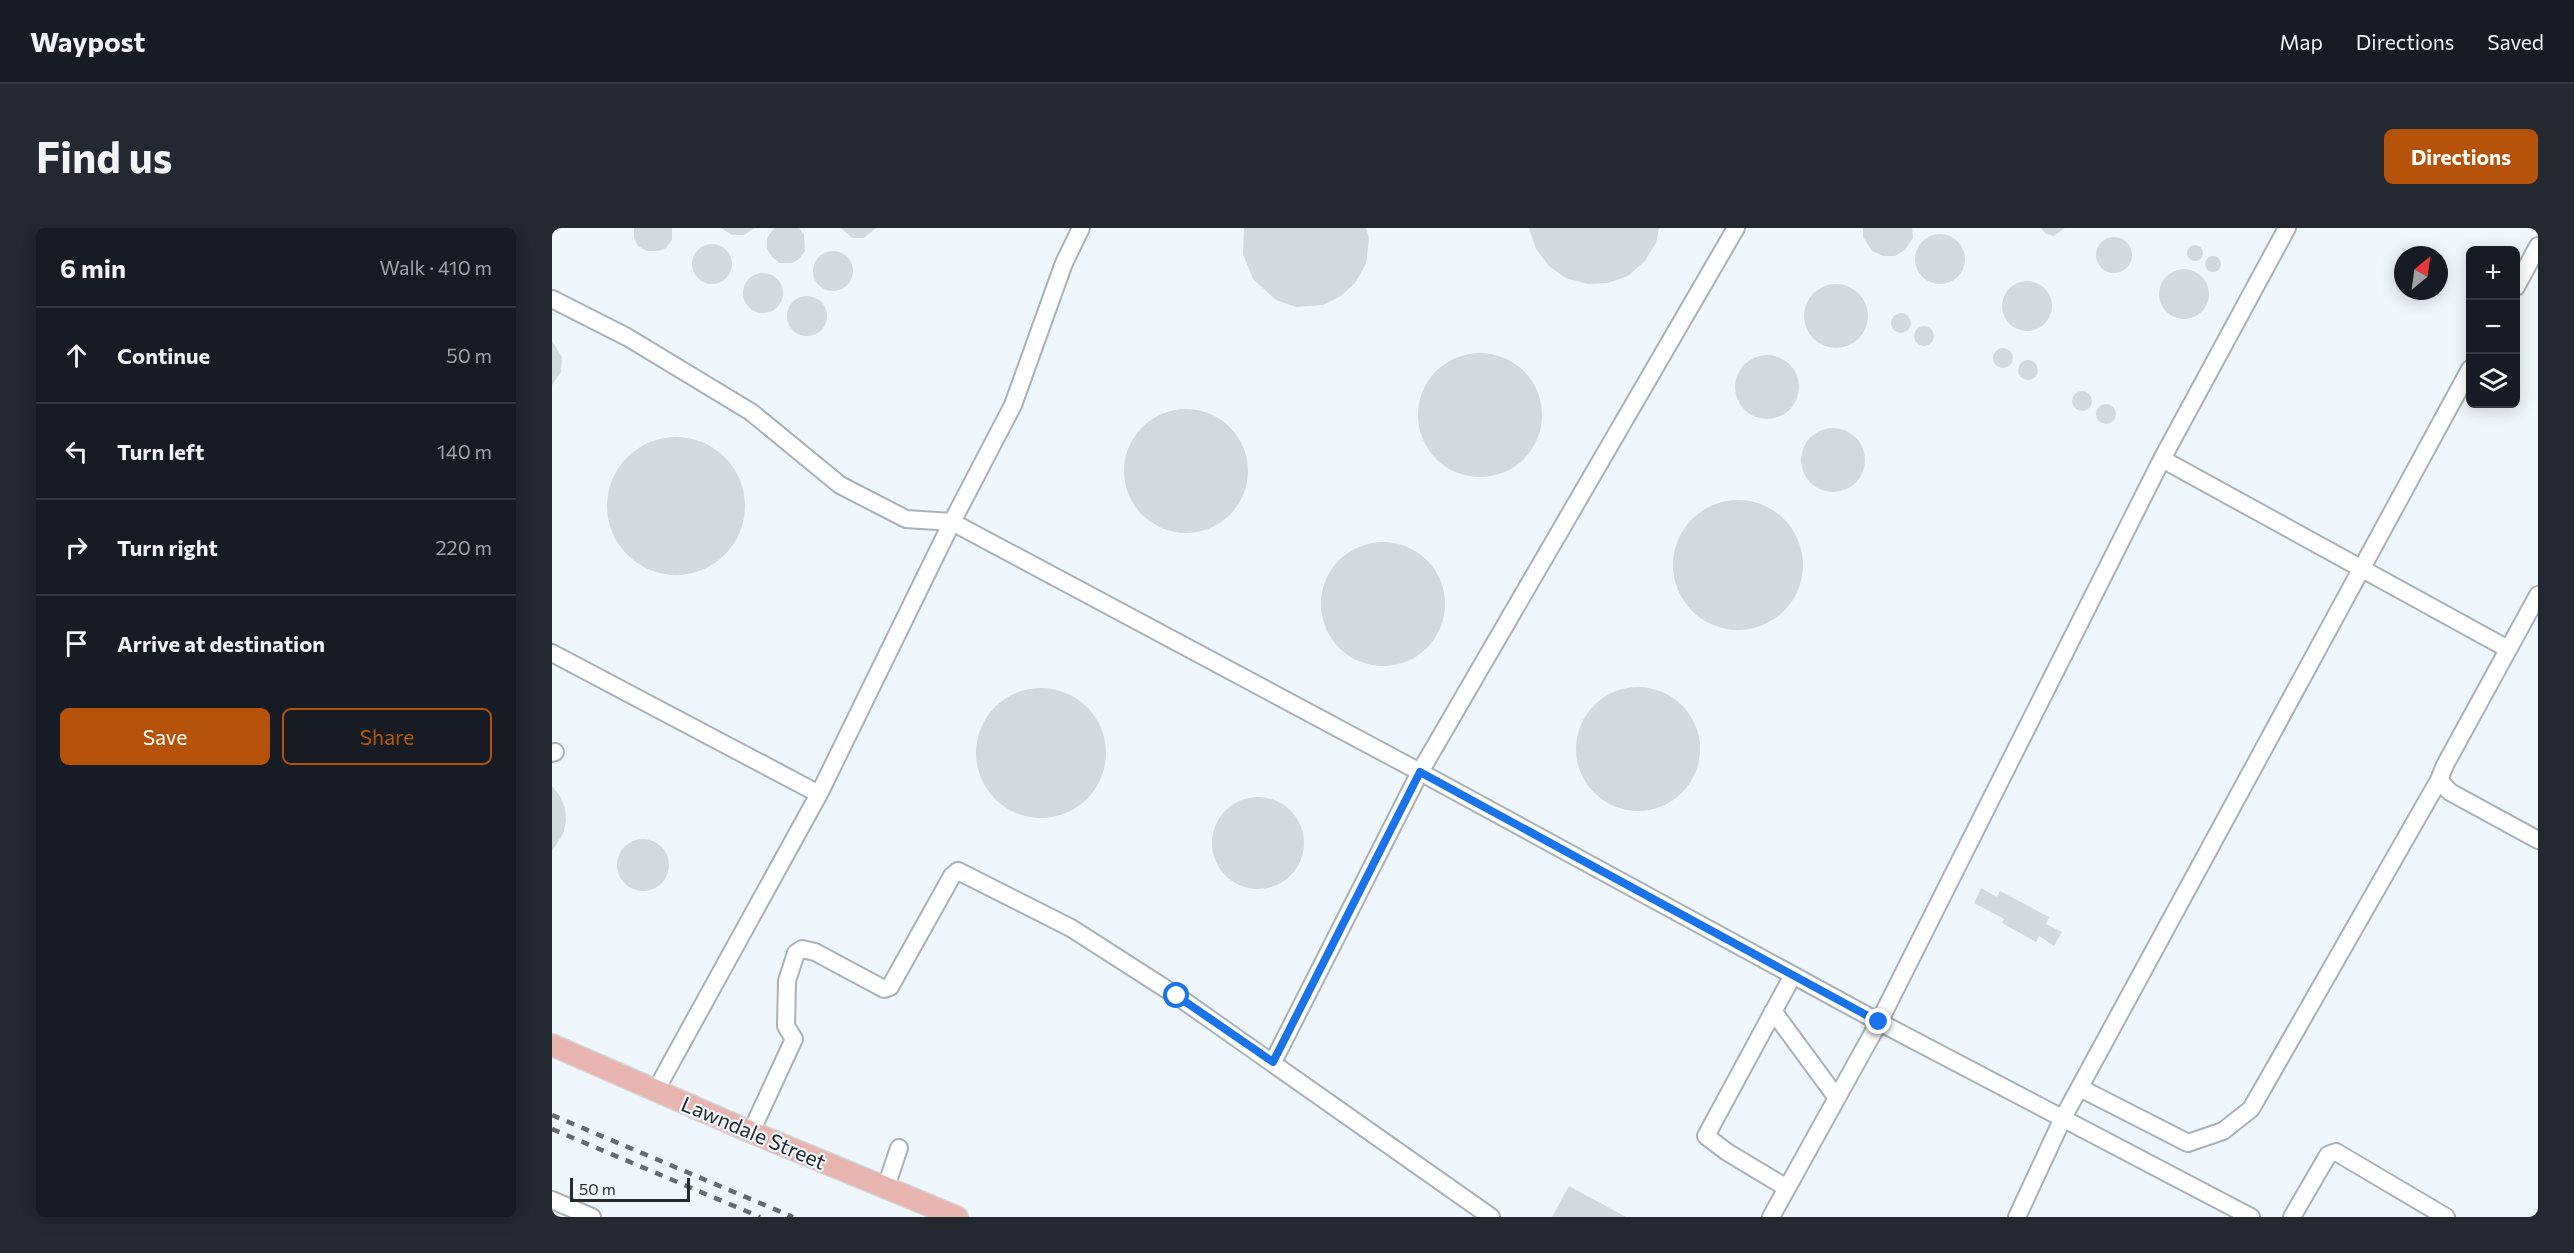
<!DOCTYPE html>
<meta charset="utf-8">
<style>
:root{--surface:#171b24;--page:#242831;--text:#f1f3f6;--muted:#9ea1a6;--line:#363941;--accent:#b45309}
body{margin:0;font-family:Commissioner,sans-serif;background:var(--page);color:var(--text)}
.controls{position:absolute;right:18px;top:18px;display:grid;overflow:hidden;border-radius:9px;box-shadow:0 3px 15px #0003}
.controls button{width:54px;height:54px;display:grid;place-items:center;padding:0;border:0;border-bottom:2px solid var(--line);background:var(--surface);color:var(--text);font:30px sans-serif}
.compass{position:absolute;left:1842px;top:18px;width:54px;height:54px;border-radius:50%;background:var(--surface);box-shadow:0 3px 15px #0003;rotate:29deg}
.scale{position:absolute;left:18px;bottom:15px;width:120px;box-sizing:border-box;padding-left:6px;border:3px solid #272a2b;border-top:0;font-size:16px;line-height:21px;white-space:nowrap;color:#272a2b;-webkit-text-stroke:4px #f0f7fc;paint-order:stroke}
.stop{position:absolute;width:18px;height:18px;margin:-14px;border:4px solid #1a73e8;border-radius:50%;background:#fff}
.stop.end{background:#1a73e8;border-color:#fff;box-shadow:0 2px 6px #0008}
.list{margin:0;padding:0;list-style:none}
h2{display:flex;justify-content:space-between;align-items:center;height:78px;margin:0;padding:0 24px;font-size:26px}
h2 small{font-size:20px;font-weight:400;color:var(--muted)}
.list li{display:grid;grid-template-columns:39px 1fr auto;gap:18px;align-items:center;box-sizing:border-box;height:96px;padding:0 24px;border-top:2px solid var(--line)}
.list b{display:block;font-size:22px;white-space:nowrap}
.list em{font-size:20px;font-style:normal;color:var(--muted)}
.actions{display:flex;gap:12px;padding:18px 24px}
.actions a{flex:1;padding:14px 0;border:2px solid var(--accent);border-radius:9px;text-align:center;font-size:21px;color:var(--accent)}
.actions .main{background:var(--accent);color:#fff}
.icon{flex:none;width:33px;height:33px;fill:none;stroke:currentColor;stroke-width:2;stroke-linecap:round;stroke-linejoin:round}
.map{position:relative;flex:none;width:1986px;height:989px;overflow:hidden;border-radius:9px}
header{display:flex;align-items:center;gap:36px;box-sizing:border-box;height:84px;padding:0 30px;background:var(--surface);border-bottom:2px solid var(--line)}
header strong{font-size:28px}
nav{display:flex;gap:33px;margin-inline-start:auto;font-size:21px}
.intro{display:flex;align-items:center;justify-content:space-between;box-sizing:border-box;height:144px;padding:0 36px}
h1{margin:0;font-size:42px}
.button{padding:15px 27px;border-radius:9px;background:var(--accent);color:#fff;font-size:21px;font-weight:700}
main{display:flex;gap:36px;padding:0 36px}
aside{flex:1;background:var(--surface);border-radius:9px;box-shadow:0 3px 15px #0003}
.map>svg:first-child{display:block}
.building{fill:#d3dadf}
.lines{fill:none;stroke-linecap:round;stroke-linejoin:round}
.minor-casing{stroke:#aab2b6;stroke-width:20}
.major-casing{stroke:#d4d4d5;stroke-width:24}
.minor{stroke:#fff;stroke-width:16}
.major{stroke:#e8b4b0;stroke-width:21}
.rail{stroke:#666a6d;stroke-width:4.5;stroke-dasharray:8 8;stroke-linecap:butt}
.route{stroke:#1a73e8;stroke-width:8}
.labels{text-anchor:middle;dominant-baseline:central;stroke-width:4.5;stroke-linejoin:round;paint-order:stroke}
.street-label{font-size:21px;fill:#272a2b;stroke:#f0f7fc}
</style>
<header>
<strong>Waypost</strong>
<nav><a>Map</a><a>Directions</a><a>Saved</a></nav>
</header>
<div class="intro"><h1>Find us</h1><a class="button">Directions</a></div>
<main>
<aside>
<h2>6 min<small>Walk · 410 m</small></h2>
<ul class="list">
<li><svg class="icon" aria-label="ahead" viewBox="0 0 24 24"><path d="M12 20V5M6 11l6-6 6 6"/></svg><div><b>Continue</b></div><em>50 m</em></li>
<li><svg class="icon" aria-label="left" viewBox="0 0 24 24"><path d="M17 20v-9H6M10 6l-5 5 5 5"/></svg><div><b>Turn left</b></div><em>140 m</em></li>
<li><svg class="icon" aria-label="right" viewBox="0 0 24 24"><path d="M7 20v-9h11M14 6l5 5-5 5"/></svg><div><b>Turn right</b></div><em>220 m</em></li>
<li><svg class="icon" aria-label="arrive" viewBox="0 0 24 24"><path d="M6 21V4h12l-3 4 3 4H6"/></svg><div><b>Arrive at destination</b></div></li>
</ul>
<div class="actions"><a class="main">Save</a><a>Share</a></div>
</aside>
<div class="map">
<svg width="1986" height="989" viewBox="0 0 1986 989">
<rect width="100%" height="100%" fill="#f0f7fc"/>
<path class="building" d="M82,0H120V12L114,20L107,23H95L86,18L82,10Z
M169,0H202L192,7H180Z
M222,0H247L252,6L253,23L247,31L240,35H228L220,29L215,21V10Z
M289,0H324L312,10H300Z
M692,0H814L817,10L814,36L803,55L789,68L771,77L744,79L724,72L701,51L691,26Z
M977,0H1107L1104,15L1093,33L1076,48L1056,55L1035,56L1014,50L997,38L984,21Z
M1311,0H1360L1361,10L1353,22L1343,28H1331L1320,23L1311,9Z
M1489,0H1513L1502,8L1494,6Z
M1363 31a25 25 0 1 1 50 0a25 25 0 1 1-50 0Z
M1544 27a18 18 0 1 1 36 0a18 18 0 1 1-36 0Z
M140 36a20 20 0 1 1 40 0a20 20 0 1 1-40 0Z
M1635 25a8 8 0 1 1 16 0a8 8 0 1 1-16 0Z
M261 43a20 20 0 1 1 40 0a20 20 0 1 1-40 0Z
M1653 36a8 8 0 1 1 16 0a8 8 0 1 1-16 0Z
M1607 66a25 25 0 1 1 50 0a25 25 0 1 1-50 0Z
M191 65a20 20 0 1 1 40 0a20 20 0 1 1-40 0Z
M1450 78a25 25 0 1 1 50 0a25 25 0 1 1-50 0Z
M1252 88a32 32 0 1 1 64 0a32 32 0 1 1-64 0Z
M235 88a20 20 0 1 1 40 0a20 20 0 1 1-40 0Z
M1339 95a10 10 0 1 1 20 0a10 10 0 1 1-20 0Z
M1362 108a10 10 0 1 1 20 0a10 10 0 1 1-20 0Z
M0,113L10,129L9,144L0,157Z
M1441 130a10 10 0 1 1 20 0a10 10 0 1 1-20 0Z
M866 187a62 62 0 1 1 124 0a62 62 0 1 1-124 0Z
M1183 159a32 32 0 1 1 64 0a32 32 0 1 1-64 0Z
M1466 142a10 10 0 1 1 20 0a10 10 0 1 1-20 0Z
M1520 173a10 10 0 1 1 20 0a10 10 0 1 1-20 0Z
M1544 186a10 10 0 1 1 20 0a10 10 0 1 1-20 0Z
M572 243a62 62 0 1 1 124 0a62 62 0 1 1-124 0Z
M1249 232a32 32 0 1 1 64 0a32 32 0 1 1-64 0Z
M55 278a69 69 0 1 1 138 0a69 69 0 1 1-138 0Z
M1121 337a65 65 0 1 1 130 0a65 65 0 1 1-130 0Z
M769 376a62 62 0 1 1 124 0a62 62 0 1 1-124 0Z
M1024 521a62 62 0 1 1 124 0a62 62 0 1 1-124 0Z
M424 525a65 65 0 1 1 130 0a65 65 0 1 1-130 0Z
M0,558L8,568L13,580L14,593L11,606L0,623Z
M660 615a46 46 0 1 1 92 0a46 46 0 1 1-92 0Z
M65 637a26 26 0 1 1 52 0a26 26 0 1 1-52 0Z
M1429,660L1445,669L1448,663L1497,689L1494,696L1510,704L1502,718L1487,708L1484,714L1450,695L1452,691L1422,675Z
M1017,958L1074,989H1000Z"/>
<g class="lines">
<g class="minor-casing">
<path id="minor" d="M1964,59L1986,18
M0,71L75,109L199,184L288,257L354,291L400,294L868,544L1327,794L1699,989
M1610,231L1956,421
M1986,367L1893,537L1887,552L1898,564L1986,612
M0,425L267,566
M0,525L3,524
M1221,783L1285,870
M721,834L868,544L1184,0
M1528,860L1636,915L1671,903L1699,881L1887,552
M104,862L267,566L400,294L461,177L512,35L529,0
M199,904L242,811L234,798L235,753L244,725L250,721L263,724L332,761L338,759L400,648L406,643L519,700L625,768L939,989
M334,959L347,920
M1235,960L1175,924L1154,908L1241,747
M0,972L40,989
M1219,989L1327,794L1610,231L1735,0
M1465,989L1511,890L1918,141
M1740,989L1776,927L1784,924L1894,989"/>
</g>
<g class="major-casing">
<path id="major" d="M0,817L199,904L405,989"/>
</g>
<use href="#minor" class="minor"/>
<use href="#major" class="major"/>
<path class="rail" d="M0,887L241,989
M0,901L208,989"/>
</g>
<g class="lines">
<path class="route" d="M625,768L721,834L868,544L1327,794"/>
</g>
<g class="labels">
<g class="street-label">
<text transform="translate(202 904) rotate(23)">Lawndale Street</text>
</g>
</g>
</svg>
<div class="controls">
<button>+</button>
<button>−</button>
<button><svg class="icon" aria-label="layers" viewBox="0 0 24 24"><path d="M12 4l9 5-9 5-9-5zM3 14l9 5 9-5"/></svg></button>
</div>
<svg class="compass" viewBox="-18 -18 36 36"><path d="M0-13l5 13h-10z" fill="#e53935"/><path d="M0 13l5-13h-10z" fill="#9ea1a6"/></svg>
<div class="scale">50 m</div>
<div class="stop" style="left:625px;top:768px"></div>
<div class="stop end" style="left:1327px;top:794px"></div>
</div>
</main>
